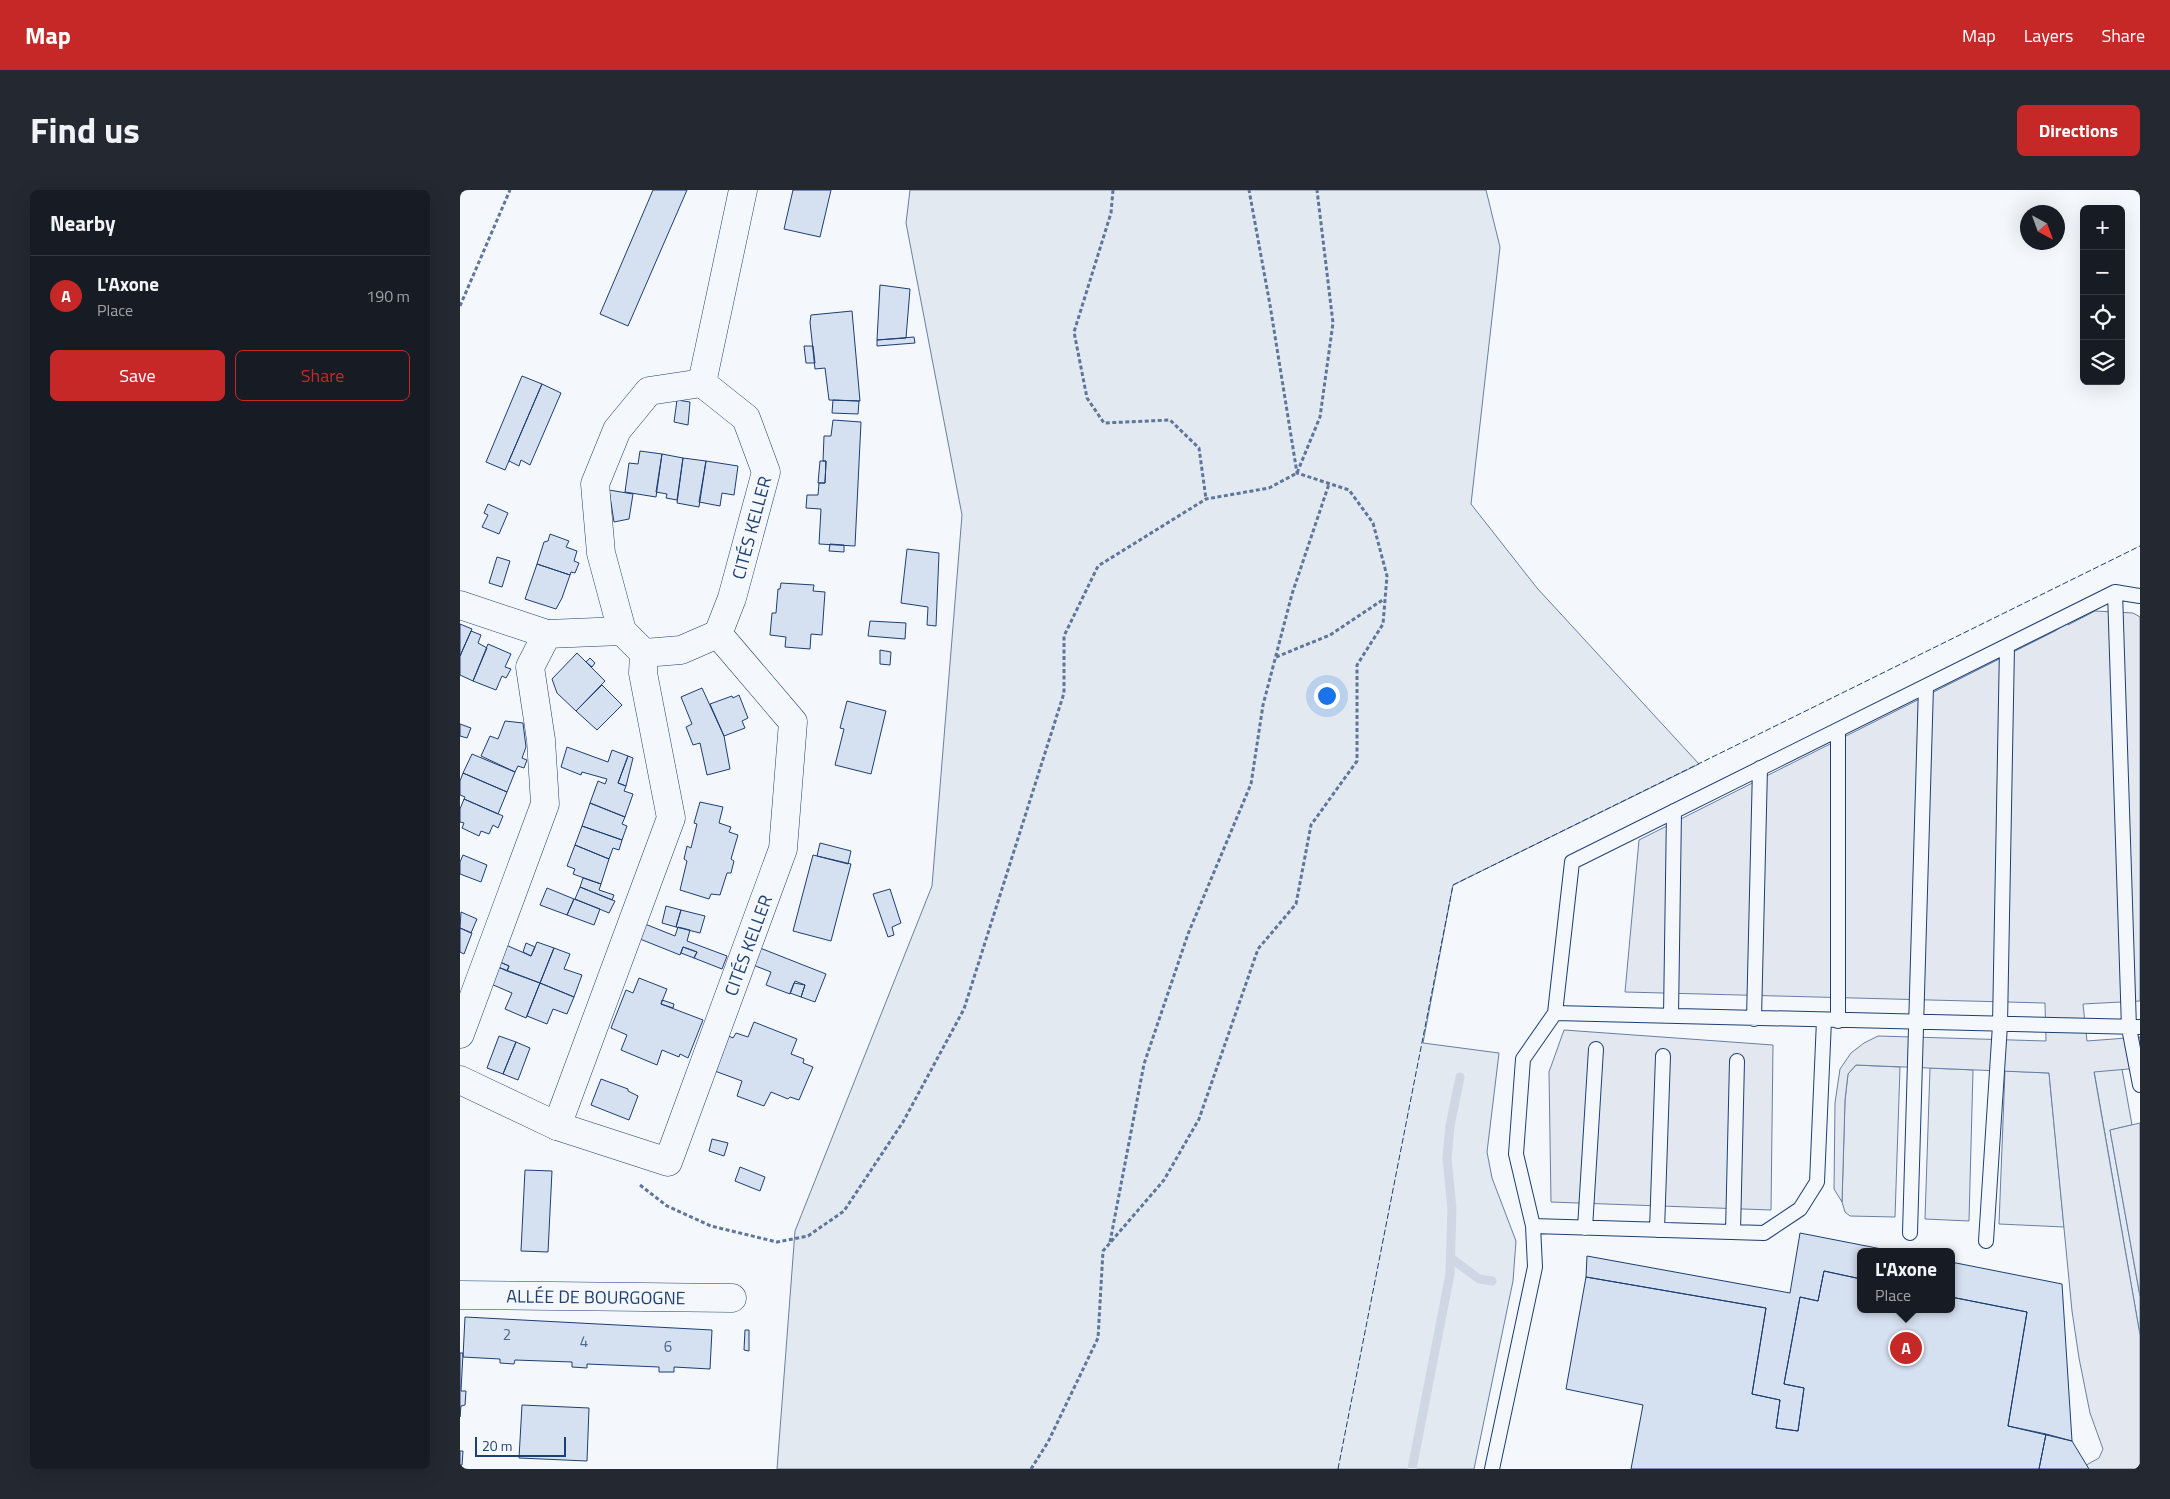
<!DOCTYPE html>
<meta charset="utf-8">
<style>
:root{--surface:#171b24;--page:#242831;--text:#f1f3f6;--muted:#9ea1a6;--line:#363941;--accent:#c62828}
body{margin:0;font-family:"Titillium Web",sans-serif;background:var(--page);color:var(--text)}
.controls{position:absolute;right:15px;top:15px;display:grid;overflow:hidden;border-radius:8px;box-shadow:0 5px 20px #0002}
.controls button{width:45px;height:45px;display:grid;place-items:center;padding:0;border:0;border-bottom:1px solid var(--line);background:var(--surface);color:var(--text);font:25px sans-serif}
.compass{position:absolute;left:1560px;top:15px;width:45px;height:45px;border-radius:50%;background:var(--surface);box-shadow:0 5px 20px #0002;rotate:139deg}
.scale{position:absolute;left:15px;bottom:12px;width:91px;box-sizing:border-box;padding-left:5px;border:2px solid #1d3f73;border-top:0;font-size:14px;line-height:18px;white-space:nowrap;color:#1d3f73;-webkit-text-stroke:4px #f4f7fb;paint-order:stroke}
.you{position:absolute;left:866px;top:505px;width:18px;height:18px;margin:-12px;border:4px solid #fff;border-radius:50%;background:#1a73e8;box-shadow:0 0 0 8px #1a73e833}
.badge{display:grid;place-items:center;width:32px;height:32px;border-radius:50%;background:var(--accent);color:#fff;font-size:16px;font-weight:700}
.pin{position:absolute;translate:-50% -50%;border:2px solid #fff;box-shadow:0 1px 5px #0006}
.popup{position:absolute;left:1397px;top:1058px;width:98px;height:65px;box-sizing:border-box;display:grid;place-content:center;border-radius:8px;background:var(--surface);filter:drop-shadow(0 1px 4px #0005);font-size:16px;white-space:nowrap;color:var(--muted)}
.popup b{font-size:19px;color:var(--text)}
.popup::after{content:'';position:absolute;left:50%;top:100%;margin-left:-10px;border:10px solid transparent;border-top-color:var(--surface)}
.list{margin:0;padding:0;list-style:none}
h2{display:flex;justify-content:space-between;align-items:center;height:65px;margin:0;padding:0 20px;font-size:21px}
h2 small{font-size:16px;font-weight:400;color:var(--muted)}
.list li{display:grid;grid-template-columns:32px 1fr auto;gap:15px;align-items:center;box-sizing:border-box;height:80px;padding:0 20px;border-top:1px solid var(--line)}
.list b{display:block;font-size:19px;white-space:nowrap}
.list p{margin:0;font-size:16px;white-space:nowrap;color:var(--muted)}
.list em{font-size:16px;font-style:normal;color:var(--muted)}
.actions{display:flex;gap:10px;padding:15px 20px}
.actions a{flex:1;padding:11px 0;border:1px solid var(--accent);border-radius:8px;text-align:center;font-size:18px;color:var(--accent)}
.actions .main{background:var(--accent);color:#fff}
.icon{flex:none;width:28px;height:28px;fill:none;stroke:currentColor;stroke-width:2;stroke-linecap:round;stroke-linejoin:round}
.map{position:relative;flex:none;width:1680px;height:1279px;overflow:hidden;border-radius:8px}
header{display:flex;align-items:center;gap:30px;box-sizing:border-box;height:70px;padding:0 25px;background:var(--accent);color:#fff}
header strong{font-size:24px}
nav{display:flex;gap:28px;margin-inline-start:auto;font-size:18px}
.intro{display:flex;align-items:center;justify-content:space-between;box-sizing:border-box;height:120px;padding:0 30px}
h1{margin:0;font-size:35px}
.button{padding:12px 22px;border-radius:8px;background:var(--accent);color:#fff;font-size:18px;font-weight:700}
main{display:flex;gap:30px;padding:0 30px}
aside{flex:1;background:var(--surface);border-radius:8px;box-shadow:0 5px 20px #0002}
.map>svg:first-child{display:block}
.green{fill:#e3e9f0;stroke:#687fa3}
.parking{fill:#e3e8f0;stroke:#687fa3}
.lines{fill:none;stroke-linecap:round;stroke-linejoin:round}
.stream{stroke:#cfd7e4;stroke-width:9}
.building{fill:#d5e0f0;stroke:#1d3f73}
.lane-casing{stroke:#1d3f73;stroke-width:16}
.street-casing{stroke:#1d3f73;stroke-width:29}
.path{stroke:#5e769c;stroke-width:3;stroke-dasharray:4 2.5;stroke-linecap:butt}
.lane{stroke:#f4f7fb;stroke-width:14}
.street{stroke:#f4f7fb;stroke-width:28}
.fence{stroke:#1d3f73;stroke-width:1;stroke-dasharray:6 2.5;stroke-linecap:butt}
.labels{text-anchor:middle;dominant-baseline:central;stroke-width:4;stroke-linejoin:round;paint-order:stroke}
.number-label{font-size:15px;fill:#4b6792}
.street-label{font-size:18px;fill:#1d3f73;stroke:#f4f7fb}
</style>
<header>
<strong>Map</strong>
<nav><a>Map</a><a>Layers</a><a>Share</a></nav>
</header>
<div class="intro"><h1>Find us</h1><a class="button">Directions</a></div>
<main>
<aside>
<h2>Nearby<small></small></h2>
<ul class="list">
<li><span class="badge">A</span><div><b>L'Axone</b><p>Place</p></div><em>190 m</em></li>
</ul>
<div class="actions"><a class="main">Save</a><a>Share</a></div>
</aside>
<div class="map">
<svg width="1680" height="1279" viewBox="0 0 1680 1279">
<rect width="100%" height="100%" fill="#f4f7fb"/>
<path class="green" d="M450,0H1026L1040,57L1011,314L1077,398L1239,574L993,695L963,853L1039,863L1027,962L1032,988L1056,1051L1053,1091L1014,1279H317L335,1041L472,696L502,325L446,33Z
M1396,875L1440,877L1435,1027L1390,1026L1385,1022L1382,1012L1385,910L1388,884Z
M1470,878L1513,880L1509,1031L1465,1029Z
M1662,879L1672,935L1650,940L1680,1106V1145L1634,881Z
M1545,881L1589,883L1604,1037L1539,1034Z"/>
<path class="parking" d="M1635,421L1673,423L1680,427V811L1623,814L1627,851L1680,847V878L1634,882L1680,1145V1279H1619L1639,1268L1643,1259L1630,1223L1619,1168L1612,1121L1589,883L1396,875L1388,884L1385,910L1382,1012L1374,999L1375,913L1380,879L1391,863L1404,853L1418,846L1586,851L1585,813L1165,802L1179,650L1595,441L1608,432V435Z
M1104,840L1313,855L1311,1020L1091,1012L1089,882Z
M1680,933V1106L1650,940Z"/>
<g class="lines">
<path class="stream" d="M991,1068L1019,1089L1032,1091
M952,1279L990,1084L992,1019L987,968L990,936L1000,887"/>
</g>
<path class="building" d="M193,0H227L168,136L140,124Z
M333,0H371L360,47L324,39Z
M420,95L450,99L446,148L417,150Z
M392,121L400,211L369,210L365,178L355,179L350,132L351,125Z
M454,147L455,153L417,156V150Z
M344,156H353L355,173H346Z
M62,186L82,194L45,280L26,272Z
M82,194L101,203L70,275L61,270L59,276L49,271Z
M217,210L230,212L228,235L214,232Z
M373,210L399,211L398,224L372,223Z
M373,230L401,232L395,356L359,354L361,319L346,318L347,305H358L359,293H365L366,271H363L364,246H371Z
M180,261L202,264L196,307L165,302L169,273L178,274Z
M202,264L223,268L217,310L206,308L207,304L196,302Z
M223,268L246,271L239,317L217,313Z
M246,271L278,276L274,305L262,303L260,316L239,312Z
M360,271H366L365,293H358Z
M149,300L173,304L169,329L154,332Z
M28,314L48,323L39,344L22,337L28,325L24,323Z
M90,344L109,351L106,357L117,361L114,371L119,373L115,383L111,382L110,385L77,374L84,352L88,351Z
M370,354L384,355V362L369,361Z
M447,359L479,363L476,436L467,435L468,417L441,413Z
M37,367L50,371L42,397L29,393Z
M77,374L110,385L102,408L96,419L65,409Z
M321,393L354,395L353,401L365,402L362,445L351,444L350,459L325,457L326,447L310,445L312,423H316L318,399H320Z
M410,431L446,433L445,449L408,446Z
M0,434L12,439L0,466Z
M11,441L21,445L18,453L27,458L13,491L0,485V466Z
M28,454L51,464L45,477L51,479L46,488L42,486L36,500L13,491Z
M420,460L431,462L430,475L420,474Z
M117,463L145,491L116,521L97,503L92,489Z
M130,468L135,473L132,477L126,472Z
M142,495L162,515L137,540L116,521Z
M242,498L264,546L270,579L247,585L240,553L233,555L226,537L232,534L221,507Z
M279,505L288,528L282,531L285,538L264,546L250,514L272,506L273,508Z
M387,511L426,521L411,584L375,575L384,539L380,538Z
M45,531L63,533L66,557L62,568L67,570L64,578L58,576L55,582L21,566L30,546L38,549Z
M0,534L11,538L7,548L0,546Z
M107,557L148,572L152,560L168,566L158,593L166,596L164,601L173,604L165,627L130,613L138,591L145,594L147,589L122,582L121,585L101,577Z
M12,564L55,582L47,602L3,583Z
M168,566L173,568L166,596L158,593Z
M3,583L47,602L38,624L4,609L5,607L0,605V591Z
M4,609L43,626L38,638L33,635L29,644L21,641L19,646L2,638L4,633L0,632V619Z
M240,612L263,617L259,633L271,637L269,642L278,645L271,669L274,671L271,683H267L260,705L251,704L249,709L220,700L227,671L224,669L227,656L231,658L237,634L234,633Z
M130,613L165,627L162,634L167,636L162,650L122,636Z
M122,636L162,650L159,660L153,658L149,669L115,655Z
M360,653L391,661L388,674L357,666Z
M115,655L149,669L141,694L113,684L115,679L107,676Z
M3,665L27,675L21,692L0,684V672Z
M353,665L391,674L371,751L333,741Z
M123,688L141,694L139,700L154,705L152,710L120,697Z
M120,697L155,711L149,723L115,709Z
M87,698L114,709L107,725L80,715Z
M430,699L441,733L432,737L434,745L428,747L413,704Z
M114,709L140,719L134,735L107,725Z
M206,716L221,720L216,737L202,733Z
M221,720L245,726L240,743L216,737Z
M1,722L17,729L11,743L0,738Z
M185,734L215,746L218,737L230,740L227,751L267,766L262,779L234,768L237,762L223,757L220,765L180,749Z
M0,738L12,743L4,764L0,762Z
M77,752L94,758L80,793L47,781L49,776L40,772L46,755L71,766Z
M66,753L75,757L71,766L63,762Z
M223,757L237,762L234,768L221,763Z
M94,758L110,764L104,779L122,785L114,807L80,793Z
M300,758L366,784L355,812L341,807L345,795L335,791L330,804L306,795L311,782L293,775Z
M40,772L49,776L47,781L38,777Z
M38,777L80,793L66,828L45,819L52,803L31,794Z
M179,788L207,799L201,814L243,830L228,868L220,864L219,867L202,860L197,875L161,860L167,845L151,838L166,800L173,803Z
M80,793L114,807L107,824L93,819L87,834L67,826Z
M334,793L345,795L341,807L330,803Z
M202,810L214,814L213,818L201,814Z
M294,832L337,849L331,864L344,869L343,873L353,877L339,910L330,907L328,909L311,902L304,916L277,906L282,891L252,880L266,845L273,848L276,843L288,847Z
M39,846L56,852L43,884L27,878Z
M56,852L70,858L58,890L43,884Z
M141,889L168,899V901L178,906L169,930L131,915Z
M252,949L268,953L264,966L249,961Z
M280,977L305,987L300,1001L275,991Z
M65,980L92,981L88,1062L61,1061Z
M1340,1043L1437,1062H1401V1089L1364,1081L1358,1111L1340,1107L1324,1194L1344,1198L1338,1241L1316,1238L1320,1210L1292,1204L1306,1118L1126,1087L1127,1066L1330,1103Z
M1491,1072L1602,1094L1612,1251L1548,1236L1567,1122L1491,1107Z
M1364,1081L1401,1089V1119H1491V1107L1567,1122L1548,1236L1586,1244L1579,1279H1171L1183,1215L1106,1199L1126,1087L1306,1118L1292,1204L1320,1210L1316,1238L1338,1241L1344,1198L1324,1194L1340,1107L1358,1111Z
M5,1127L252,1140L250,1179L214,1177V1182H199V1177L127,1174V1178L112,1177V1172L55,1170L54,1174L40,1173V1169L3,1167Z
M285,1140H289V1161L284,1160Z
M0,1163H3L1,1201H6L5,1215L1,1216L0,1227Z
M62,1215L129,1218L127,1271L59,1268Z
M1586,1244L1612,1251L1629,1279H1579Z
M0,1261H3L2,1275H0Z"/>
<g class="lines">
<g class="lane-casing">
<path id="lane" d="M1655,402L1669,838L1680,895
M1680,406L1655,402L1112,672L1095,823L1680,837
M1095,823L1063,869L1056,964L1073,1036L1304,1043L1340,1019L1357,992L1364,830
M1211,826L1214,621
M1294,829L1300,578
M1378,831V540
M1125,1038L1136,859
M1197,1040L1203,866
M1273,1042L1277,871
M1450,1043L1466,496
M1526,1051L1540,835L1547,456
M1032,1279L1075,1077L1073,1036"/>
</g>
<g class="street-casing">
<g id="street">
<path d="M0,415L87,444"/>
<path id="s1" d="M184,463L221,460L258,444L272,408L306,282L286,228L242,193"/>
<path d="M0,844L85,614L81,550L70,477L87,444L162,441"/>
<path id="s2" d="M0,890L97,936L208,972L323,659L333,532L258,444"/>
<path d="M97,936L211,628L183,483L184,463L162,441L141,363L135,294L157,240L189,201L242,193L283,0"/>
<path id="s3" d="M0,1105L272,1108"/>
</g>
</g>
<path class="path" d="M653,0L651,23L614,142L627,208L644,233L710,230L739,258L746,309
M0,116L50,0
M816,467L870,445L924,409
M180,995L207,1016L251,1036L317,1052L348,1046L384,1021L443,932L504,819L604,503V446L638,376L746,309L809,298L837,283L860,227L873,133L857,0
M650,1052L684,874L728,744L791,594L803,515L832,404L869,294
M571,1279L588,1252L638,1148L643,1061L704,990L739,929L798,759L836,714L851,635L897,571V475L923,434L927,386L913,333L889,300L837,283L810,115L789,0"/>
<use href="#lane" class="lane"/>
<use href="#street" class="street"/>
<path class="fence" d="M878,1279L993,695L1680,356"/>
</g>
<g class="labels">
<g class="number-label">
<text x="47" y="1144">2</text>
<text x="124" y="1151">4</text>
<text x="208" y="1156">6</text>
</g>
<g class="street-label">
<text stroke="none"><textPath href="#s1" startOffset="189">CITÉS KELLER</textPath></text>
<text stroke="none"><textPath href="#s2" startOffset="455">CITÉS KELLER</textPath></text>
<text stroke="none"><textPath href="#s3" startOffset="136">ALLÉE DE BOURGOGNE</textPath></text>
</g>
</g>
</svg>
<div class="controls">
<button>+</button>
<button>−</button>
<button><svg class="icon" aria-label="locate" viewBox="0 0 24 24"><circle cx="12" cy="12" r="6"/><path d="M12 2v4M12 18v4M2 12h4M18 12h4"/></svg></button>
<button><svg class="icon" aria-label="layers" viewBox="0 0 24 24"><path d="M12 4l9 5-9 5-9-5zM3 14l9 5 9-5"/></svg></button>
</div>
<svg class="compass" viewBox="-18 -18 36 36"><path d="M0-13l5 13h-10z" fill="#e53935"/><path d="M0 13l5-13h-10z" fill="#9ea1a6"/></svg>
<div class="scale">20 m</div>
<div class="you"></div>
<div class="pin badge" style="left:1446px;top:1158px">A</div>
<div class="popup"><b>L'Axone</b>Place</div>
</div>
</main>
